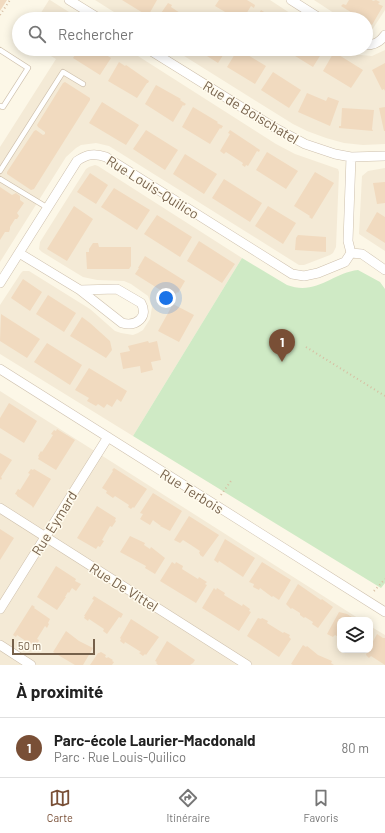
<!DOCTYPE html>
<html lang="fr">
<meta charset="utf-8">
<style>
:root{--surface:#fff;--page:#f6f6f6;--text:#222;--muted:#767676;--line:#e0e0e0;--accent:#794f36}
body{margin:0;font-family:Barlow,sans-serif;background:var(--page);color:var(--text)}
.controls{position:absolute;right:12px;bottom:12px;display:grid;overflow:hidden;border-radius:8px;box-shadow:0 2px 10px #0003}
.controls button{width:36px;height:36px;display:grid;place-items:center;padding:0;border:0;border-bottom:1px solid var(--line);background:var(--surface);color:var(--text);font:20px sans-serif}
.scale{position:absolute;left:12px;bottom:10px;width:83px;box-sizing:border-box;padding-left:4px;border:2px solid #76614b;border-top:0;font-size:11px;line-height:14px;white-space:nowrap;color:#76614b;-webkit-text-stroke:3px #fffbee;paint-order:stroke}
.you{position:absolute;left:166px;top:298px;width:14px;height:14px;margin:-10px;border:3px solid #fff;border-radius:50%;background:#1a73e8;box-shadow:0 0 0 6px #1a73e833}
.badge{display:grid;place-items:center;width:26px;height:26px;border-radius:50%;background:var(--accent);color:#fff;font-size:13px;font-weight:700}
.pin{position:absolute;translate:-50% -33px;filter:drop-shadow(0 1px 2px #0008)}
.pin::after{content:'';position:absolute;top:21px;width:14px;height:12px;background:inherit;clip-path:polygon(0 0,100% 0,50% 100%)}
.list{margin:0;padding:0;list-style:none}
h2{display:flex;justify-content:space-between;align-items:center;height:52px;margin:0;padding:0 16px;font-size:17px}
h2 small{font-size:13px;font-weight:400;color:var(--muted)}
.list li{display:grid;grid-template-columns:26px 1fr auto;gap:12px;align-items:center;box-sizing:border-box;height:60px;padding:0 16px;border-top:1px solid var(--line)}
.list b{display:block;font-size:15px;white-space:nowrap}
.list p{margin:0;font-size:13px;white-space:nowrap;color:var(--muted)}
.list em{font-size:13px;font-style:normal;color:var(--muted)}
.icon{flex:none;width:22px;height:22px;fill:none;stroke:currentColor;stroke-width:2;stroke-linecap:round;stroke-linejoin:round}
.map{position:relative;flex:none;width:385px;height:665px;overflow:hidden}
.search{position:absolute;background:var(--surface);box-shadow:0 2px 10px #0003;left:12px;right:12px;top:12px;height:44px;display:flex;align-items:center;gap:10px;box-sizing:border-box;padding:0 14px;border-radius:22px;color:var(--muted);font-size:15px}
.sheet{height:112px;background:var(--surface)}
nav{display:flex;justify-content:space-around;align-items:center;box-sizing:border-box;height:56px;border-top:1px solid var(--line);background:var(--surface);font-size:11px;color:var(--muted)}
nav a{display:grid;justify-items:center;gap:2px}
nav .on{color:var(--accent)}
.map>svg:first-child{display:block}
.residential{fill:#f4ead6}
.green{fill:#cfeac5}
.building{fill:#f1dabf}
.lines{fill:none;stroke-linecap:round;stroke-linejoin:round}
.service-casing{stroke:#cec0ad;stroke-width:6}
.minor-casing{stroke:#cec0ad;stroke-width:10}
.path{stroke:#d7bea2;stroke-width:2;stroke-dasharray:1 3;stroke-linecap:butt}
.service{stroke:#fff;stroke-width:4.5}
.minor{stroke:#fff;stroke-width:9}
.labels{text-anchor:middle;dominant-baseline:central;stroke-width:3;stroke-linejoin:round;paint-order:stroke}
.street-label{font-size:14px;fill:#76614b;stroke:#fffbee}
</style>
<div class="map">
<svg width="385" height="665" viewBox="0 0 385 665">
<rect width="100%" height="100%" fill="#fcf7e7"/>
<path class="residential" d="M49,0H50L80,19H37Z
M95,0H270L299,19H125Z
M314,0H385V10L372,30L366,32V19H343Z
M39,49H127L276,144L295,154L338,169L339,172L336,247L333,253L330,255L304,265H299L109,146L96,143L81,145L76,148L66,157L0,262V147L56,59Z
M173,49H345L360,55L372,56L385,50V144L363,145L344,143L326,138L307,131L293,124Z
M95,165L98,166L242,258L133,436L0,354V305L21,273L23,271H29L90,309L115,331L121,333L133,335L138,333L143,330L150,319L152,307L148,296L131,284L124,281L97,280L83,277L42,252L39,249L40,242L86,169L89,167Z
M385,168V251L359,234L362,176L368,171Z
M0,391L361,620H340V650H370V626L385,635V665H0Z"/>
<path class="green" d="M242,258L287,285C316,296 332,273 358,270L380,282L385,289V583L381,588L133,436Z"/>
<path class="building" d="M0,0H7L0,11Z
M122,0H157L148,16Z
M219,0H247L255,5L254,8L251,6L243,19H237L215,6Z
M349,0H372L373,1L376,0L380,2L378,4L383,6L372,25L366,21V19H362L341,6L343,4L346,5Z
M168,3L172,5L171,7L180,13L188,18L190,16L194,19H157Z
M261,10L275,19H256Z
M79,49H97L111,58L100,75L73,58Z
M196,49H227L218,63Z
M238,49L266,66L255,84L227,67Z
M288,49H326L327,50L325,53L323,51L313,67L287,51Z
M334,52L363,70L351,88L323,71Z
M119,62L125,66L126,65L149,81L148,83H147L137,98L108,81Z
M385,63V91L384,89L382,90L372,70Z
M273,72L301,90L289,108L261,90Z
M65,82L90,98V100L34,189L31,190L7,174V172L34,131L36,130L43,135L45,134V132L38,127L37,125L63,83Z
M156,85L181,99L180,100L186,104L184,106L183,105L173,122L145,104Z
M307,93L326,101L328,97L339,101L330,126L298,112Z
M102,102L139,125L126,145L89,123Z
M193,107L218,122L217,123L223,126L221,129L220,128L210,144L182,127Z
M385,107V131H384L379,108Z
M342,108L374,110L372,129L373,131L339,128V126H341Z
M146,130L178,150L165,170L133,149Z
M230,130L260,150L259,152L257,151L248,166L246,165L245,167L242,165L243,163L226,152L224,154L220,151L230,134L228,133Z
M267,152L298,171L286,189L256,170Z
M185,154L217,174L204,194L173,174Z
M315,172L334,183L312,219L309,217L310,216L294,206Z
M90,173L108,185L96,204L77,192Z
M224,179L262,203L250,222L212,198Z
M385,182V203L377,204L373,183Z
M0,187L12,195L16,193L20,196V200L24,203L17,213L19,216L17,219H15L10,227V229L9,232H5L0,240Z
M114,188L150,210L137,230L101,207Z
M74,206L93,219L67,261L47,249Z
M268,206L296,223L283,244L255,226Z
M377,212L385,217V243L366,231Z
M157,215L192,237L180,257L144,234Z
M298,235L326,237V252L295,250L296,238Z
M199,241L235,264L222,283L187,261Z
M93,243H98L99,247H131V266L129,269H87L86,252H89V249Z
M145,256L185,281L178,293L177,292L173,298L135,274L139,268H138Z
M23,279L42,292L30,311L11,298Z
M48,295L76,313L64,332L36,314Z
M173,304L194,315L179,342L158,331Z
M1,314L40,339L27,358L0,341Z
M82,317L90,323L110,341L112,350L106,358L70,336Z
M148,341L149,343L157,341L161,360L151,362L153,370L141,373L140,366L123,369L120,353L130,351L128,346Z
M47,343L82,365L70,385L34,362Z
M89,368L127,391L121,402L117,399L112,407L107,404L104,408L98,404L96,406L87,401L89,398L75,390Z
M9,403L37,421L24,443L0,428V418Z
M57,429L75,440L56,470L38,459L39,457L38,456L41,451L42,452L53,435L51,434L54,430L56,431Z
M0,453L12,460L1,477L2,478L1,480L0,479Z
M114,468L147,489L134,508L133,507L131,509L128,507L129,505L115,496L113,498L106,493L107,491L102,488L113,471L112,470Z
M31,469L33,470L34,469L51,479L33,508L32,506L17,496V495L15,494L18,489L20,490L30,474L28,473Z
M153,493L182,511L170,531L160,526H161L154,521L153,520L150,525L140,519L143,514L140,513Z
M97,506L116,518L115,520L116,521L112,527L110,526L102,540L104,541L100,547L98,546L96,549L77,538Z
M189,516L219,535L203,557L200,555V554L199,553L200,551L191,545L183,540L180,543L174,540Z
M0,529L14,538L0,560Z
M130,536L145,543L144,545L150,549L151,547L165,558L155,574L145,568L146,566L120,552Z
M225,539L255,558L243,577L219,561L218,563L214,560Z
M172,562L175,564L176,562L183,566L182,569L198,579L199,577L207,582L205,584L207,585L196,603L160,581Z
M262,562L291,580L279,600L273,596L272,597L260,588L259,590L253,587L254,584L249,582Z
M56,566L76,579L75,581L81,584L76,591L72,588L69,593L68,592L65,597H66L57,610L37,597Z
M298,584L321,600L322,599L333,607L318,628L312,624L313,622L305,617L304,618L300,615V613L292,608L291,609L286,604Z
M214,588L216,590L217,588L225,593L224,595L242,606L243,604L250,609L249,611L251,612L239,631L202,608Z
M94,596L123,614L121,618L119,617L107,634L103,631L104,629L89,619L88,621L84,618L85,616H84L94,600L92,599Z
M32,605L35,607L34,608L50,619L48,623L49,624L47,628L45,626L37,639L39,640L38,643L36,642L33,646L17,635L16,637L13,635Z
M339,612L347,614L355,619L354,620H340V638L335,635L333,637L327,634Z
M258,618L261,619L262,618L268,621L267,623L283,633L284,632L290,635L289,637L291,639L279,657L247,636Z
M131,619L159,637L146,655L145,654L143,656L139,653L141,652L125,642L124,644L120,641L121,639L120,638Z
M66,631L79,641L93,648L83,665H75L53,652Z
M377,634L383,638H385V665L371,656L369,658L366,655L368,650H370V647Z
M167,641L195,660L193,663L190,665H158L156,663L157,662L155,661Z
M303,645L306,647L307,646L318,655L332,661L331,663L334,665H293L291,664Z
M101,652L106,655L105,657L107,658L108,657L113,660L112,661L114,662L112,665H90L98,653H99Z"/>
<g class="lines">
<g class="service-casing">
<path id="service" d="M0,50L28,68L3,107L0,106
M0,171L63,72L83,84
M0,179L48,208"/>
</g>
<g class="minor-casing">
<path id="minor" d="M69,0L100,19
M291,0L321,19
M366,45C375,45 380,42 385,35
M148,49L275,128L305,144L335,154L351,157L385,156
M19,253L80,290L122,323C136,327 149,317 141,303L117,289L80,290
M351,253L348,241L351,157
M351,253L362,254L385,270
M0,283L77,161C87,154 95,153 106,157L292,274L304,276L318,273L345,262L351,253
M0,369L385,612
M0,508L247,665
M0,609L108,437
M0,645L31,665"/>
</g>
<path class="path" d="M0,15L10,0
M306,347L385,396
M221,495L231,481
M374,591L385,579"/>
<use href="#service" class="service"/>
<use href="#minor" class="minor"/>
</g>
<g class="labels">
<g class="street-label">
<text transform="translate(251 112) rotate(31)">Rue de Boischatel</text>
<text transform="translate(153 187) rotate(32)">Rue Louis-Quilico</text>
<text transform="translate(192 491) rotate(32)">Rue Terbois</text>
<text transform="translate(54 523) rotate(-58)">Rue Eymard</text>
<text transform="translate(124 587) rotate(32)">Rue De Vittel</text>
</g>
</g>
</svg>
<div class="controls">
<button><svg class="icon" aria-label="layers" viewBox="0 0 24 24"><path d="M12 4l9 5-9 5-9-5zM3 14l9 5 9-5"/></svg></button>
</div>
<div class="scale">50 m</div>
<div class="you"></div>
<div class="pin badge" style="left:282px;top:362px">1</div>
<div class="search"><svg class="icon" aria-label="search" viewBox="0 0 24 24"><circle cx="10" cy="10" r="6"/><path d="M15 15l6 6"/></svg>Rechercher</div>
</div>
<section class="sheet">
<h2>À proximité<small></small></h2>
<ul class="list">
<li><span class="badge">1</span><div><b>Parc-école Laurier-Macdonald</b><p>Parc · Rue Louis-Quilico</p></div><em>80 m</em></li>
</ul>
</section>
<nav>
<a class="on"><svg class="icon" aria-label="map" viewBox="0 0 24 24"><path d="M3 6l6-2 6 2 6-2v14l-6 2-6-2-6 2zM9 4v14M15 6v14"/></svg>Carte</a>
<a><svg class="icon" aria-label="directions" viewBox="0 0 24 24"><path d="M12 3l9 9-9 9-9-9zM9 14v-3h6M13 9l2 2-2 2"/></svg>Itinéraire</a>
<a><svg class="icon" aria-label="saved" viewBox="0 0 24 24"><path d="M7 4h10v16l-5-4-5 4z"/></svg>Favoris</a>
</nav>
